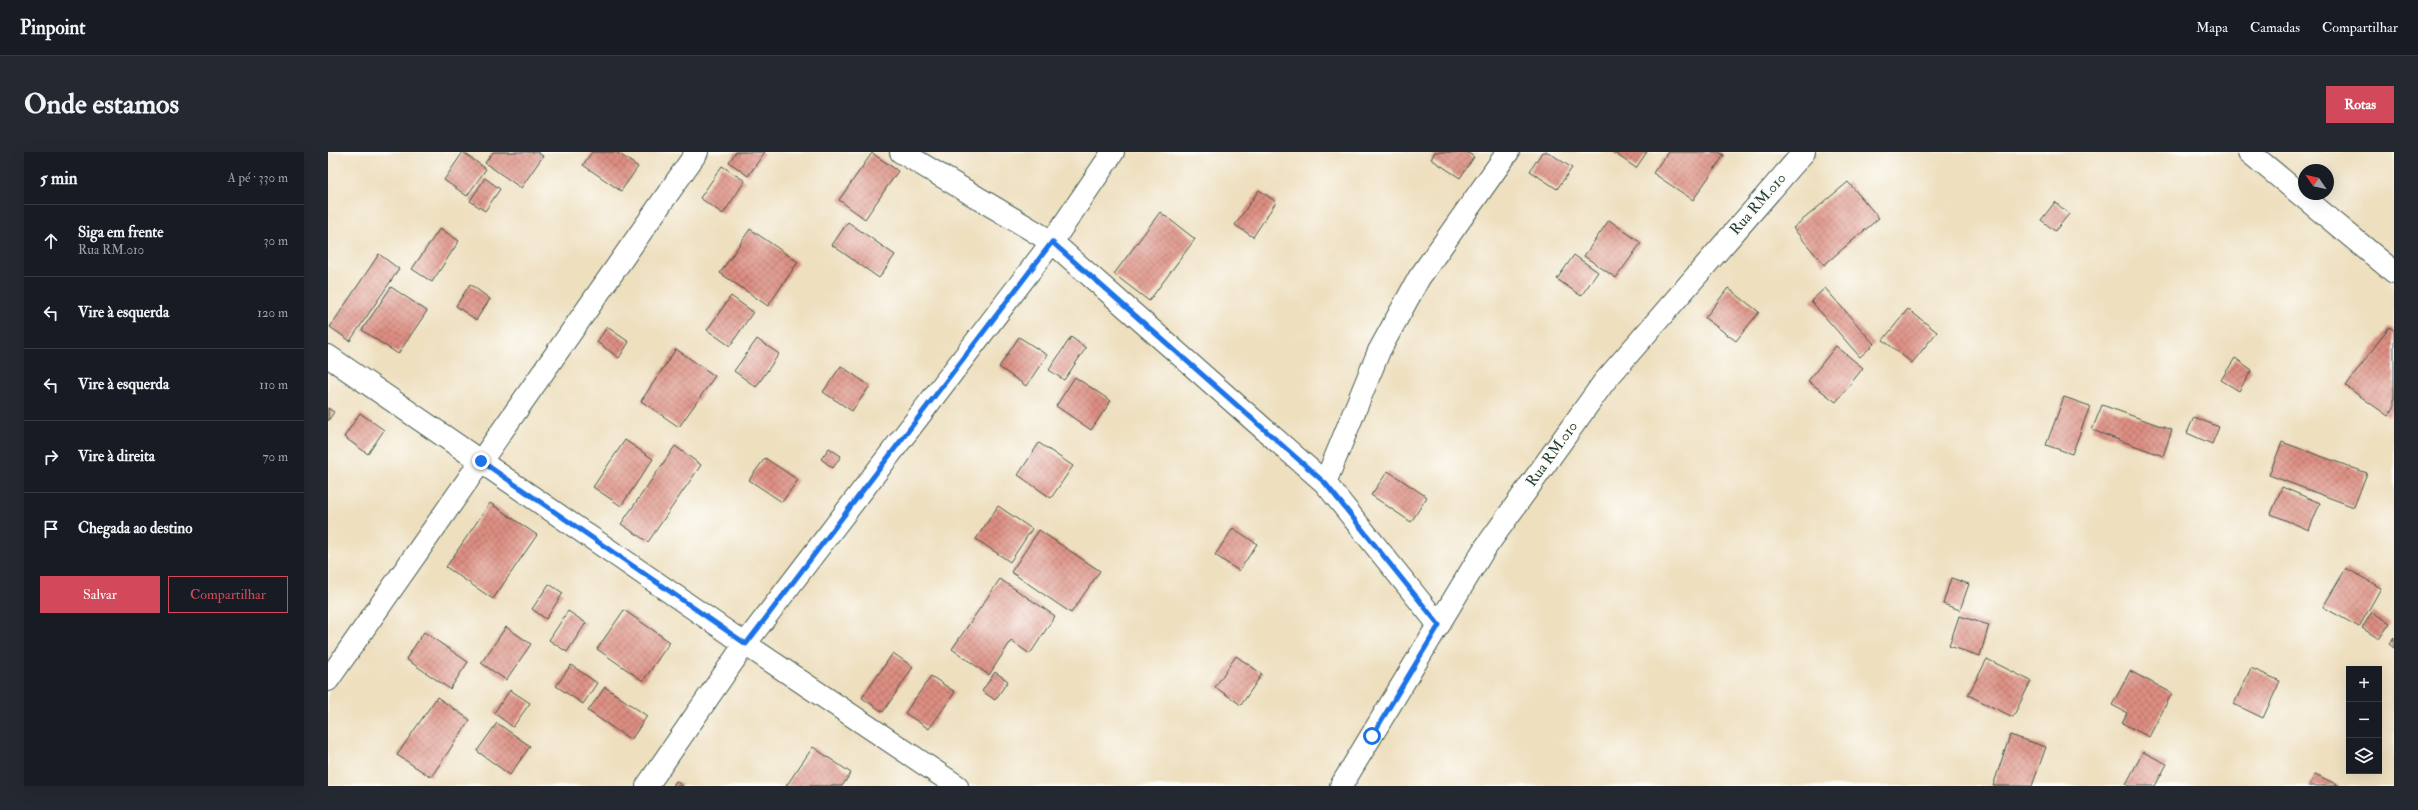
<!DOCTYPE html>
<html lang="pt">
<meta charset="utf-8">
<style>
:root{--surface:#171b24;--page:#242831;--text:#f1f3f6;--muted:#9ea1a6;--line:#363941;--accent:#d1495b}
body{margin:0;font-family:"IM FELL Double Pica",serif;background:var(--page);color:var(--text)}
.controls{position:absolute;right:12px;bottom:12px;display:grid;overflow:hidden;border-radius:0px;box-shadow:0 4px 16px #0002}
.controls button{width:36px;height:36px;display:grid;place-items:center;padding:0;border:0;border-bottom:1px solid var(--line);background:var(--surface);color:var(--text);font:20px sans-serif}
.compass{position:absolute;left:1970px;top:12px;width:36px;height:36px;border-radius:50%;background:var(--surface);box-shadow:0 4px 16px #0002;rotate:304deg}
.stop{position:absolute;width:12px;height:12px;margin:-9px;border:3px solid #1a73e8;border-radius:50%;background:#fff}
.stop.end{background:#1a73e8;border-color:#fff;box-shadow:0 1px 4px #0008}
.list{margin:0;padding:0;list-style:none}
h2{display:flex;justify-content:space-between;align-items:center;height:52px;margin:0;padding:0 16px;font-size:17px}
h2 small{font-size:13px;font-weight:400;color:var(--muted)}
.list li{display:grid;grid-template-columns:26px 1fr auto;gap:12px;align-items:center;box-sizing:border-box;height:72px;padding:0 16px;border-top:1px solid var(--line)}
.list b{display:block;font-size:15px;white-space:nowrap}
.list p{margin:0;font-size:13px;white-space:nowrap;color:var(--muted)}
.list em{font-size:13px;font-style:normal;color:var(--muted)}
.actions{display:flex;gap:8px;padding:12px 16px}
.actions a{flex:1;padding:9px 0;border:1px solid var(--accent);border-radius:0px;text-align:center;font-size:14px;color:var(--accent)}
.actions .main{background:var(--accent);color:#fff}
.icon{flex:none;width:22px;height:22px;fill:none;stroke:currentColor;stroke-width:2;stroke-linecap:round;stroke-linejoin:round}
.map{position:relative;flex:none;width:2066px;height:634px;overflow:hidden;border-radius:0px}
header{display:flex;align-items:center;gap:24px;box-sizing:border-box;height:56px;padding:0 20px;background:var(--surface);border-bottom:1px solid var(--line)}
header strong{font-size:19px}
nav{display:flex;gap:22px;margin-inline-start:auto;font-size:14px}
.intro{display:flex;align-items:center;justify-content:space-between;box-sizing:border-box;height:96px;padding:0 24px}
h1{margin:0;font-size:28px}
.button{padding:10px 18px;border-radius:0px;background:var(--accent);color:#fff;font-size:14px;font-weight:700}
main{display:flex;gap:24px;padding:0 24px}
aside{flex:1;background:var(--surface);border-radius:0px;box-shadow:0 4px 16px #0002}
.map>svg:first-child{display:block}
.building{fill:url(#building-cross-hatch)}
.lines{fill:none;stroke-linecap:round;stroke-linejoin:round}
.minor-casing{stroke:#3e5549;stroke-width:24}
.minor{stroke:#fff;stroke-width:22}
.route{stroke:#1a73e8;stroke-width:5}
.labels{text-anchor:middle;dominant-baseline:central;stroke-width:3;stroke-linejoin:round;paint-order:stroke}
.street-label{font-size:15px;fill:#1f3d34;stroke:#fdfcf7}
</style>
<header>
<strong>Pinpoint</strong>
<nav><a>Mapa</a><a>Camadas</a><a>Compartilhar</a></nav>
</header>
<div class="intro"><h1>Onde estamos</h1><a class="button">Rotas</a></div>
<main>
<aside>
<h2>5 min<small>A pé · 330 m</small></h2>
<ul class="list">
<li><svg class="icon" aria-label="ahead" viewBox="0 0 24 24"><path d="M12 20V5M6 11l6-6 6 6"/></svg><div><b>Siga em frente</b><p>Rua RM.010</p></div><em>30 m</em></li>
<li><svg class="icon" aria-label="left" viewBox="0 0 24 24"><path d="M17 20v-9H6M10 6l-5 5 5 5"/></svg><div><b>Vire à esquerda</b></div><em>120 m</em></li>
<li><svg class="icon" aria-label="left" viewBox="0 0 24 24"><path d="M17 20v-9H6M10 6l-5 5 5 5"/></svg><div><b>Vire à esquerda</b></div><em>110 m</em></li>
<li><svg class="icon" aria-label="right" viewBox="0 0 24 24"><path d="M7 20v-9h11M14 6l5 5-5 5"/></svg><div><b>Vire à direita</b></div><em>70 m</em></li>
<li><svg class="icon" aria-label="arrive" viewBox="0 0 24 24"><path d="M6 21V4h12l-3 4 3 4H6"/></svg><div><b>Chegada ao destino</b></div></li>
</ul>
<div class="actions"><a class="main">Salvar</a><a>Compartilhar</a></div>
</aside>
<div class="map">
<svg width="2066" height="634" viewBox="0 0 2066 634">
<defs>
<pattern id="building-cross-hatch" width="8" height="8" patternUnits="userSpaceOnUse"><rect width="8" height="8" fill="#dd8e82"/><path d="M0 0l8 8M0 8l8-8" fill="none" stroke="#b3756b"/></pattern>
</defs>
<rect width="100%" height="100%" fill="#fdfcf7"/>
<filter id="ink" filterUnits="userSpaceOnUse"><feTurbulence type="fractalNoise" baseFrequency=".025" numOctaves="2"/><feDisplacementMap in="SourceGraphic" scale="8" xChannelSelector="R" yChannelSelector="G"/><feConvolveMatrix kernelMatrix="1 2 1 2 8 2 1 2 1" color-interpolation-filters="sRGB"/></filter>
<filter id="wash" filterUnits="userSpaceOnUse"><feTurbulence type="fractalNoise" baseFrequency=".012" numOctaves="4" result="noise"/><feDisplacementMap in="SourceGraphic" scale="16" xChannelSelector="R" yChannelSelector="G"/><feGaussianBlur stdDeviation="0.9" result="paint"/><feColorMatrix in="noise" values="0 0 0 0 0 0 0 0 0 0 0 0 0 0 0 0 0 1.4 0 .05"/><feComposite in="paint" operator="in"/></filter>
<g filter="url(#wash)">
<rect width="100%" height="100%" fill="#eedfbf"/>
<g id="blocks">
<path class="building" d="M135,0L158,17L139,44L116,28Z
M165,0H209L215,4L193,36L157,11Z
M264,0H289L310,15L293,39L255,13Z
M408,0H437L420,24L401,10Z
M1107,0H1139L1146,5L1132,26L1103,7Z
M1214,0H1220L1244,16L1229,37L1202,19Z
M1285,0H1319L1308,16Z
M1340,0H1391L1396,3L1365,48L1325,21Z
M544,1L570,19L537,67L511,48Z
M394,14L417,29L395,62L372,46Z
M157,26L172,37L157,59L142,49Z
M1520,30L1551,66L1496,113L1465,76Z
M931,38L948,50L925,85L907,73Z
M1727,50L1741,62L1727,79L1713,68Z
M832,60L867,87L821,149L786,122Z
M1281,68L1313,91L1288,126L1256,104Z
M520,70L567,103L551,126L504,93Z
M112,76L131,89L104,130L84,117Z
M422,77L470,110L440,154L392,121Z
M51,102L71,117L22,189L2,175Z
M1246,103L1270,120L1253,144L1229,127Z
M142,132L162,147L148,168L128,154Z
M63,135L99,159L70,202L34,178Z
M1400,136L1431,160L1408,189L1377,166Z
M1497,136L1546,192L1532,205L1483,149Z
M403,144L425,160L402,194L379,178Z
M1580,157L1609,180L1584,211L1555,188Z
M279,175L301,190L291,206L269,190Z
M2061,175L2066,178V256L2060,264L2018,234Z
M691,185L719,203L698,234L671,215Z
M743,185L758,196L736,228L721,218Z
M429,187L451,202L428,235L406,219Z
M1508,194L1535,216L1508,250L1480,229Z
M348,197L387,224L351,275L313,249Z
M1907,206L1924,218L1911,239L1893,228Z
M513,214L542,234L524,259L495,240Z
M747,225L783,249L763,278L728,254Z
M1736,245L1762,254L1744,302L1718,293Z
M1774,253L1844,278L1835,304L1764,278Z
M0,256L6,260L0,269Z
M32,261L56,278L40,302L16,285Z
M1866,265L1891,275L1884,292L1859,281Z
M297,288L325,307L293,354L265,335Z
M1954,290L2039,321L2026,355L1941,323Z
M711,291L745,314L723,346L690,323Z
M347,294L373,313L320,390L293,372Z
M501,296L513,304L505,316L493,307Z
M437,306L470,328L454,350L421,328Z
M1060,319L1099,345L1083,370L1043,343Z
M1954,335L1992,351L1981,378L1943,362Z
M162,351L209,383L165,447L118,415Z
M670,354L704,377L682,410L648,387Z
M905,376L929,392L911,419L887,403Z
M711,378L772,419L743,461L683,420Z
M2018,416L2053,436L2031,475L1995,455Z
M1623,426L1641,432L1632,458L1615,452Z
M672,427L727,464L702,502L683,489L661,523L624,497Z
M221,432L235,441L218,467L204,457Z
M296,458L342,490L315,529L269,497Z
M240,459L258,471L239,500L221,488Z
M2044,460L2062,471L2051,487L2034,476Z
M1631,464L1661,473L1652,504L1621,494Z
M178,475L203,492L178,528L153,511Z
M96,480L140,510L122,537L78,507Z
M2066,485V496L2061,492Z
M565,501L585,515L555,560L534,546Z
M908,504L934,522L913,553L887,535Z
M1659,507L1703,529L1685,565L1640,543Z
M243,513L269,531L255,552L228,534Z
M1923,516L1952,529L1935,566L1906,552Z
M1802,519L1844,541L1821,585L1794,571L1799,561L1784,553Z
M667,520L680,529L667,548L654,539Z
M603,524L627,540L601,577L577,561Z
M277,535L319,564L303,588L260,559Z
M182,538L202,551L185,575L166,561Z
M109,545L142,568L103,625L69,603Z
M169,571L202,594L182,623L149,599Z
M1682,583L1718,595L1704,634H1665Z
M485,595L523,621L514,634H458Z
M1815,600L1839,612L1827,634H1801L1798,632Z
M1987,622L2012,634H1981Z
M348,629L355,634H345Z"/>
</g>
</g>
<g filter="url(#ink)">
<use href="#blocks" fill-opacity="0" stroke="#3e5549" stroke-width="1"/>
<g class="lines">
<g class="minor-casing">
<path id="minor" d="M573,0L724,90L997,331L1111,473
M1921,0L2066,120
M0,204L417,492L629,634
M997,331L1051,199L1091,126L1180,0
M0,528L369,0
M319,634L417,492L724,90L785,0
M1013,634L1155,399L1276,230L1476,0"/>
</g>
<use href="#minor" class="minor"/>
</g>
</g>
<g class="lines" filter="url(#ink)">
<path class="route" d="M153,309L418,492L724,90L997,331L1111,473L1044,584"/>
</g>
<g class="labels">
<g class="street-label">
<text transform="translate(1430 52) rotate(-49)">Rua RM.010</text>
<text transform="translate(1224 302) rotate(-54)">Rua RM.010</text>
</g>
</g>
</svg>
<div class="controls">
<button>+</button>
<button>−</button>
<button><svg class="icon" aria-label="layers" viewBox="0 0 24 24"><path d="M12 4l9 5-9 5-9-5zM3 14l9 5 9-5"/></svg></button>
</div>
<svg class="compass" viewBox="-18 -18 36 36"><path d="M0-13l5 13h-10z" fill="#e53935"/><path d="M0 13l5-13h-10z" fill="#9ea1a6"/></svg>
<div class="stop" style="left:1044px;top:584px"></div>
<div class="stop end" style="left:153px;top:309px"></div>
</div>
</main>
